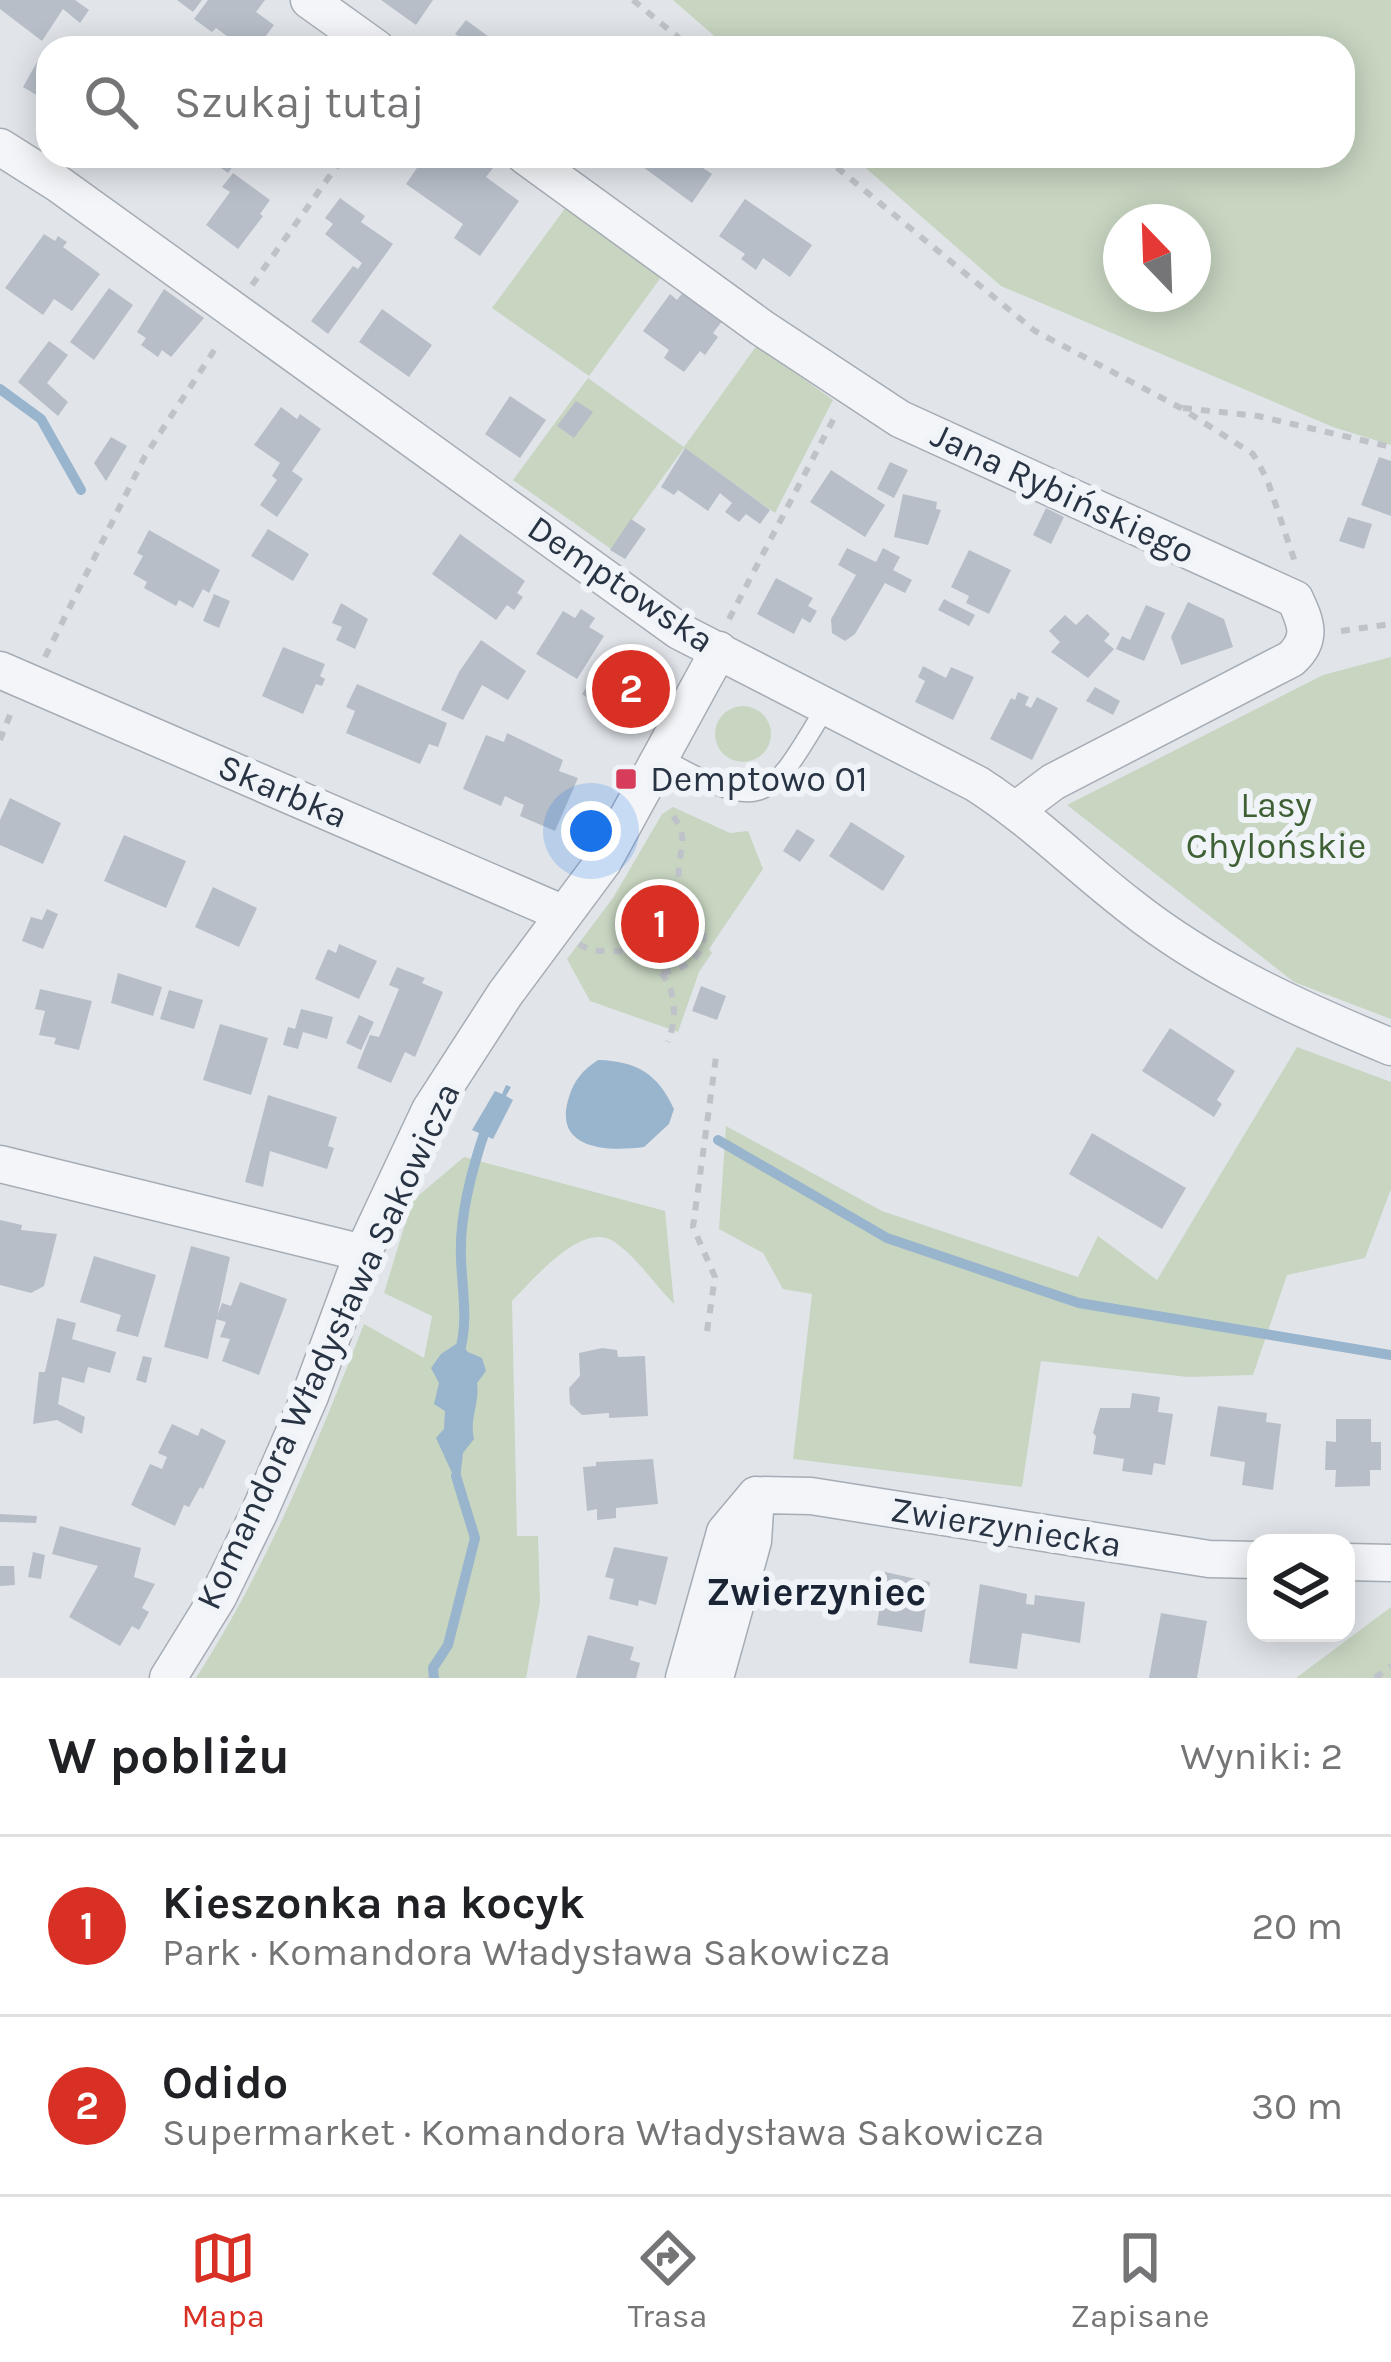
<!DOCTYPE html>
<html lang="pl">
<meta charset="utf-8">
<style>
:root{--surface:#fff;--page:#f2f2f2;--text:#202124;--muted:#757577;--line:#e0e0e0;--accent:#d93025}
body{margin:0;font-family:Karla,sans-serif;background:var(--page);color:var(--text)}
.controls{position:absolute;right:36px;bottom:36px;display:grid;overflow:hidden;border-radius:24px;box-shadow:0 6px 30px #0003}
.controls button{width:108px;height:108px;display:grid;place-items:center;padding:0;border:0;border-bottom:3px solid var(--line);background:var(--surface);color:var(--text);font:60px sans-serif}
.compass{position:absolute;left:1103px;top:204px;width:108px;height:108px;border-radius:50%;background:var(--surface);box-shadow:0 6px 30px #0003;rotate:337deg}
.you{position:absolute;left:591px;top:831px;width:42px;height:42px;margin:-30px;border:9px solid #fff;border-radius:50%;background:#1a73e8;box-shadow:0 0 0 18px #1a73e833}
.badge{display:grid;place-items:center;width:78px;height:78px;border-radius:50%;background:var(--accent);color:#fff;font-size:39px;font-weight:700}
.pin{position:absolute;translate:-50% -50%;border:6px solid #fff;box-shadow:0 3px 12px #0006}
.list{margin:0;padding:0;list-style:none}
h2{display:flex;justify-content:space-between;align-items:center;height:156px;margin:0;padding:0 48px;font-size:51px}
h2 small{font-size:39px;font-weight:400;color:var(--muted)}
.list li{display:grid;grid-template-columns:78px 1fr auto;gap:36px;align-items:center;box-sizing:border-box;height:180px;padding:0 48px;border-top:3px solid var(--line)}
.list b{display:block;font-size:45px;white-space:nowrap}
.list p{margin:0;font-size:39px;white-space:nowrap;color:var(--muted)}
.list em{font-size:39px;font-style:normal;color:var(--muted)}
.icon{flex:none;width:66px;height:66px;fill:none;stroke:currentColor;stroke-width:2;stroke-linecap:round;stroke-linejoin:round}
.map{position:relative;flex:none;width:1391px;height:1678px;overflow:hidden}
.search{position:absolute;background:var(--surface);box-shadow:0 6px 30px #0003;left:36px;right:36px;top:36px;height:132px;display:flex;align-items:center;gap:30px;box-sizing:border-box;padding:0 42px;border-radius:36px;color:var(--muted);font-size:45px}
.sheet{height:516px;background:var(--surface)}
nav{display:flex;justify-content:space-around;align-items:center;box-sizing:border-box;height:168px;border-top:3px solid var(--line);background:var(--surface);font-size:33px;color:var(--muted)}
nav a{display:grid;justify-items:center;gap:6px}
nav .on{color:var(--accent)}
.map>svg:first-child{display:block}
.green{fill:#c7d5c1;fill-rule:evenodd}
.water{fill:#99b4cd}
.lines{fill:none;stroke-linecap:round;stroke-linejoin:round}
.stream{stroke:#99b4cd;stroke-width:10}
.building{fill:#b7bec8}
.lane-casing{stroke:#a6acb5;stroke-width:21}
.street-casing{stroke:#a6acb5;stroke-width:39}
.path{stroke:#bfc3c9;stroke-width:6;stroke-dasharray:9 9;stroke-linecap:butt}
.lane{stroke:#f4f5f8;stroke-width:18}
.street{stroke:#f4f5f8;stroke-width:36}
.poi-dot{fill:#d73d5a;stroke:#f0f4f8;stroke-width:4.5}
.labels{text-anchor:middle;dominant-baseline:central;stroke-width:12;stroke-linejoin:round;paint-order:stroke}
.street-label{font-size:36px;fill:#283343;stroke:#f0f4f8}
.poi-label{font-size:36px;fill:#283343;stroke:#f0f4f8;text-anchor:start}
.park-label{font-size:36px;fill:#3e6034;stroke:#f0f4f8}
.neighbourhood-label{font-size:39px;font-weight:bold;fill:#1a2434;stroke:#f0f4f8}
</style>
<div class="map">
<svg width="1391" height="1678" viewBox="0 0 1391 1678">
<rect width="100%" height="100%" fill="#e1e5ea"/>
<path class="green" d="M673,0H1391V445L1333,427L1001,286L852,156H1343V48H728ZM1121,222H1193V294H1121Z
M566,207L662,276L589,376L492,308Z
M757,345L833,400L775,513L684,448L611,549L513,480L588,378L684,447Z
M1391,657V1019L1294,982L1067,805L1323,675Z
M715 734a28 28 0 1 1 56 0a28 28 0 1 1-56 0Z
M673,807L730,833L748,831L763,869L709,949L712,953L699,972L678,1032L590,1001L567,959L613,898L662,814Z
M1297,1047L1391,1082V1189L1365,1258L1287,1275L1253,1375L1188,1377L1041,1361L1022,1487L793,1459L812,1294L783,1289L763,1253L719,1229L726,1126L882,1211L1078,1277L1098,1236L1157,1280Z
M464,1157L665,1211L674,1304C655,1285 636,1256 613,1241C581,1221 532,1281 512,1301L517,1536H538L540,1602L526,1678H196C267,1567 316,1447 364,1324L424,1358L432,1316L384,1293L412,1201Z
M1391,1607V1678H1296Z"/>
<path class="water" d="M598,1060C637,1061 658,1074 674,1109L669,1124L644,1147C606,1152 552,1149 569,1097C574,1080 583,1070 598,1060Z
M506,1085L511,1087L506,1096L513,1100L493,1139L472,1130L495,1091L502,1094Z
M459,1342L468,1352L482,1358L486,1371L477,1383C480,1404 469,1419 474,1439L463,1453L459,1488L436,1438L444,1429L445,1411L434,1404L439,1383L431,1368L441,1354Z"/>
<g class="lines">
<path class="stream" d="M0,389L41,419L81,490
M718,1140L887,1238L1079,1303L1391,1355
M459,1354C469,1322 462,1290 461,1258C459,1215 473,1165 487,1125
M434,1678L433,1668L448,1645L475,1538L456,1476"/>
</g>
<path class="building" d="M0,0H75L89,10L80,23L63,9L42,41L0,9Z
M177,0H202L193,12Z
M208,0H265L256,12L274,25L257,48H243L216,28L212,32L194,19Z
M381,0H433L416,25Z
M466,20L504,48H459L465,41L455,34Z
M37,62L48,68V102L23,87Z
M214,156H221L234,165L228,173L211,161Z
M419,156H456L468,164L476,156L493,168L486,177L519,201L480,256L454,238L463,224L406,184L423,159Z
M651,156H706L710,159L703,168L712,174L692,203L643,167Z
M233,173L270,200L260,214L263,216L238,249L206,225L230,192L222,187Z
M340,198L365,216L361,222L393,244L328,334L311,321L353,266L358,269L362,263L325,234L333,224L325,218Z
M745,199L812,245L790,277L763,258L756,270L741,259L745,254L719,236Z
M44,234L55,241L58,236L67,242L63,247L100,274L72,311L54,299L43,315L5,288Z
M109,288L133,305L94,360L70,342Z
M164,289L204,318L171,357L162,350L158,357L141,345L146,338L137,332Z
M684,291L723,320L713,333L718,337L705,355L700,351L684,372L664,358L669,350L643,331L670,294L677,300Z
M382,309L432,345L409,377L359,342Z
M49,341L68,355L47,383L68,402L58,416L18,382Z
M510,396L546,420L520,458L485,434Z
M576,401L593,412L574,438L557,426Z
M281,407L297,419L300,414L321,429L292,471L303,479L277,517L260,505L277,480L272,476L280,463L254,445Z
M111,437L127,446L106,481L94,463Z
M685,448L770,510L760,524L746,514L739,522L725,512L732,503L720,493L708,511L678,490L674,495L661,487Z
M1379,457L1391,461V516L1361,505Z
M890,462L908,470L894,498L877,489Z
M831,470L885,505L865,537L810,502Z
M903,494L937,502L936,509L941,510L928,545L894,537Z
M1046,508L1064,517L1051,544L1033,535Z
M1348,517L1372,524L1364,549L1339,541Z
M631,519L646,529L625,559L610,550Z
M268,529L309,554L293,581L251,556Z
M149,530L220,570L209,593L203,589L193,608L179,600L176,606L144,588L147,582L133,574L143,556L137,553Z
M460,534L525,581L517,593L523,597L514,610L507,605L496,620L432,574Z
M847,548L876,562L883,548L900,557L893,570L912,580L905,593L885,583L855,634L845,641L832,633L831,619L856,575L838,565Z
M969,550L1011,570L989,614L966,603L969,596L951,587Z
M776,578L813,598L808,606L817,611L810,623L802,618L794,634L757,614Z
M214,594L230,601L219,628L203,621Z
M944,599L975,615L969,626L938,610Z
M1188,602L1224,619L1233,647L1181,665L1171,637Z
M341,603L368,619L355,649L336,640L342,627L332,623Z
M1146,605L1165,613L1144,661L1116,649L1122,636L1130,640Z
M581,609L595,618L589,627L604,636L577,679L536,654L563,611L575,618Z
M1087,614L1110,634L1104,641L1114,649L1088,678L1051,652L1060,642L1049,631L1065,615L1076,625Z
M481,640L526,671L508,700L482,685L463,720L441,710L459,672Z
M283,647L325,664L320,676L325,679L322,686L316,684L303,714L262,696Z
M624,650L651,669L633,696L644,703L637,713L626,705L617,719L582,694L591,681L599,687Z
M923,666L946,678L951,667L974,677L953,720L915,702L925,681L918,677Z
M357,684L447,723L438,747L429,744L420,764L346,733L355,711L346,707Z
M1095,687L1120,701L1113,715L1086,701Z
M1018,692L1029,697L1025,705L1031,708L1037,697L1058,708L1032,760L990,739L1011,698L1015,700Z
M507,733L563,760L559,771L578,778L555,831L520,816L524,805L515,801L505,796L501,806L463,789L486,735L504,742Z
M10,798L61,823L43,864L0,845V820Z
M851,822L905,856L883,891L829,856Z
M797,829L815,840L800,862L783,851Z
M124,835L186,861L166,908L104,881Z
M213,887L257,908L239,947L195,927Z
M47,909L58,914L43,949L22,941L31,917L42,920Z
M339,944L377,961L359,999L315,979L328,949L336,953Z
M397,967L425,978L422,983L443,992L415,1057L405,1052L391,1083L357,1068L370,1035L379,1037L399,989L389,985Z
M118,973L162,987L153,1016L111,1003Z
M701,986L726,996L717,1020L692,1011Z
M40,989L92,1001L79,1050L54,1044L56,1038L39,1035L45,1011L35,1009Z
M169,990L203,1000L194,1029L160,1019Z
M301,1009L333,1017L327,1039L303,1032L298,1049L283,1045L288,1027L295,1029Z
M359,1015L374,1022L361,1050L346,1043Z
M220,1024L268,1038L251,1095L203,1080Z
M1170,1028L1235,1071L1217,1100L1222,1104L1214,1117L1142,1071Z
M268,1095L337,1117L328,1146L334,1148L327,1169L270,1151L263,1187L245,1182Z
M1092,1133L1186,1188L1162,1229L1069,1174Z
M0,1220L22,1225L21,1230L57,1234L44,1286L31,1293L0,1285Z
M191,1246L230,1257L208,1359L164,1347Z
M94,1256L156,1275L138,1337L116,1331L121,1315L80,1302Z
M240,1282L287,1299L259,1375L222,1361L230,1339L220,1337L226,1322L216,1319L222,1303L231,1306Z
M57,1318L76,1323L72,1339L116,1352L110,1373L88,1367L84,1383L62,1377L58,1404L85,1417L82,1434L57,1420L33,1424L39,1372H45Z
M602,1348L617,1350L618,1357L645,1356L648,1416L609,1418V1413L582,1415L570,1404L569,1388L580,1376L579,1353Z
M143,1356L152,1358L146,1383L136,1380Z
M1132,1393L1160,1397L1158,1412L1173,1414L1165,1465L1154,1463L1152,1475L1122,1471L1124,1459L1093,1454L1096,1436L1093,1433L1100,1408H1130Z
M1218,1406L1267,1413L1266,1422L1281,1424L1273,1490L1242,1485L1245,1462L1210,1456Z
M1336,1419H1371V1442H1381V1470H1370V1486L1335,1487L1336,1470H1325L1326,1441L1336,1442Z
M172,1424L198,1436L201,1428L226,1441L203,1489L200,1487L189,1507L184,1505L175,1526L131,1505L150,1464L162,1469L167,1457L158,1453Z
M653,1459L658,1504L616,1508V1518L597,1520V1509L587,1511L583,1467L596,1466V1462Z
M0,1514L37,1516L36,1523L0,1522Z
M60,1526L141,1548L134,1577L155,1584L142,1608L149,1612L139,1630L132,1626L120,1646L69,1617L98,1566L52,1554Z
M614,1547L668,1557L656,1605L639,1600L638,1606L609,1599L614,1579L605,1577Z
M33,1552L45,1555L41,1579L28,1577Z
M0,1566H14L15,1585L0,1586Z
M885,1572L930,1582L922,1632L877,1625Z
M980,1584L1027,1594L1026,1604L1034,1605L1035,1595L1085,1602L1080,1643L1022,1633L1017,1669L969,1663Z
M1161,1613L1207,1621L1197,1678H1149Z
M588,1635L634,1647L630,1660L640,1663L636,1678H576Z"/>
<g class="lines">
<g class="lane-casing">
<path id="lane" d="M660,757C765,815 768,804 827,705"/>
</g>
<g class="street-casing">
<path id="street" d="M309,0L376,48
M0,147L57,183L679,631L977,784C1033,820 1078,866 1130,906C1208,968 1299,1009 1391,1047
M525,156L762,328L900,419L1295,599C1306,623 1313,639 1291,659L1053,782L1017,809
M0,670L564,914
M0,1164L363,1253
M756,1495L811,1496L1209,1559L1256,1560
M1346,1562L1391,1563
M168,1678L218,1597L259,1513L310,1396L363,1253L430,1110L505,994L603,862L719,650
M684,1678L725,1532L756,1495
M715,1678L753,1541L756,1495"/>
</g>
<path class="path" d="M633,0L691,48
M823,156L1035,331L1181,408L1253,454L1267,479L1296,565
M252,285L344,156
M1183,408L1258,416L1391,447
M729,619L834,418
M1341,631L1391,624
M45,657L145,456L219,343
M0,740L12,710
M579,944C595,955 608,949 625,952C670,961 683,1003 668,1042
M662,973C685,969 703,958 704,934C695,915 681,902 679,880C676,849 693,842 671,813
M707,1331L715,1277L693,1227L716,1057
M1375,1678L1391,1666"/>
<use href="#lane" class="lane"/>
<use href="#street" class="street"/>
</g>
<rect class="poi-dot" x="614" y="767" width="24" height="24" rx="6"/>
<g class="labels">
<g class="street-label">
<text transform="translate(1063 493) rotate(25)">Jana Rybińskiego</text>
<text transform="translate(621 584) rotate(34)">Demptowska</text>
<text transform="translate(283 791) rotate(23)">Skarbka</text>
<text transform="translate(328 1346) rotate(-65)">Komandora Władysława Sakowicza</text>
<text transform="translate(1006 1527) rotate(9)">Zwierzyniecka</text>
</g>
<g class="poi-label">
<text x="650" y="779">Demptowo 01</text>
</g>
<g class="park-label">
<text x="1276" y="805">Lasy<tspan x="1276" dy="41">Chylońskie</tspan></text>
</g>
<g class="neighbourhood-label">
<text x="816" y="1592">Zwierzyniec</text>
</g>
</g>
</svg>
<div class="controls">
<button><svg class="icon" aria-label="layers" viewBox="0 0 24 24"><path d="M12 4l9 5-9 5-9-5zM3 14l9 5 9-5"/></svg></button>
</div>
<svg class="compass" viewBox="-18 -18 36 36"><path d="M0-13l5 13h-10z" fill="#e53935"/><path d="M0 13l5-13h-10z" fill="#757577"/></svg>
<div class="you"></div>
<div class="pin badge" style="left:660px;top:924px">1</div>
<div class="pin badge" style="left:631px;top:689px">2</div>
<div class="search"><svg class="icon" aria-label="search" viewBox="0 0 24 24"><circle cx="10" cy="10" r="6"/><path d="M15 15l6 6"/></svg>Szukaj tutaj</div>
</div>
<section class="sheet">
<h2>W pobliżu<small>Wyniki: 2</small></h2>
<ul class="list">
<li><span class="badge">1</span><div><b>Kieszonka na kocyk</b><p>Park · Komandora Władysława Sakowicza</p></div><em>20 m</em></li>
<li><span class="badge">2</span><div><b>Odido</b><p>Supermarket · Komandora Władysława Sakowicza</p></div><em>30 m</em></li>
</ul>
</section>
<nav>
<a class="on"><svg class="icon" aria-label="map" viewBox="0 0 24 24"><path d="M3 6l6-2 6 2 6-2v14l-6 2-6-2-6 2zM9 4v14M15 6v14"/></svg>Mapa</a>
<a><svg class="icon" aria-label="directions" viewBox="0 0 24 24"><path d="M12 3l9 9-9 9-9-9zM9 14v-3h6M13 9l2 2-2 2"/></svg>Trasa</a>
<a><svg class="icon" aria-label="saved" viewBox="0 0 24 24"><path d="M7 4h10v16l-5-4-5 4z"/></svg>Zapisane</a>
</nav>
